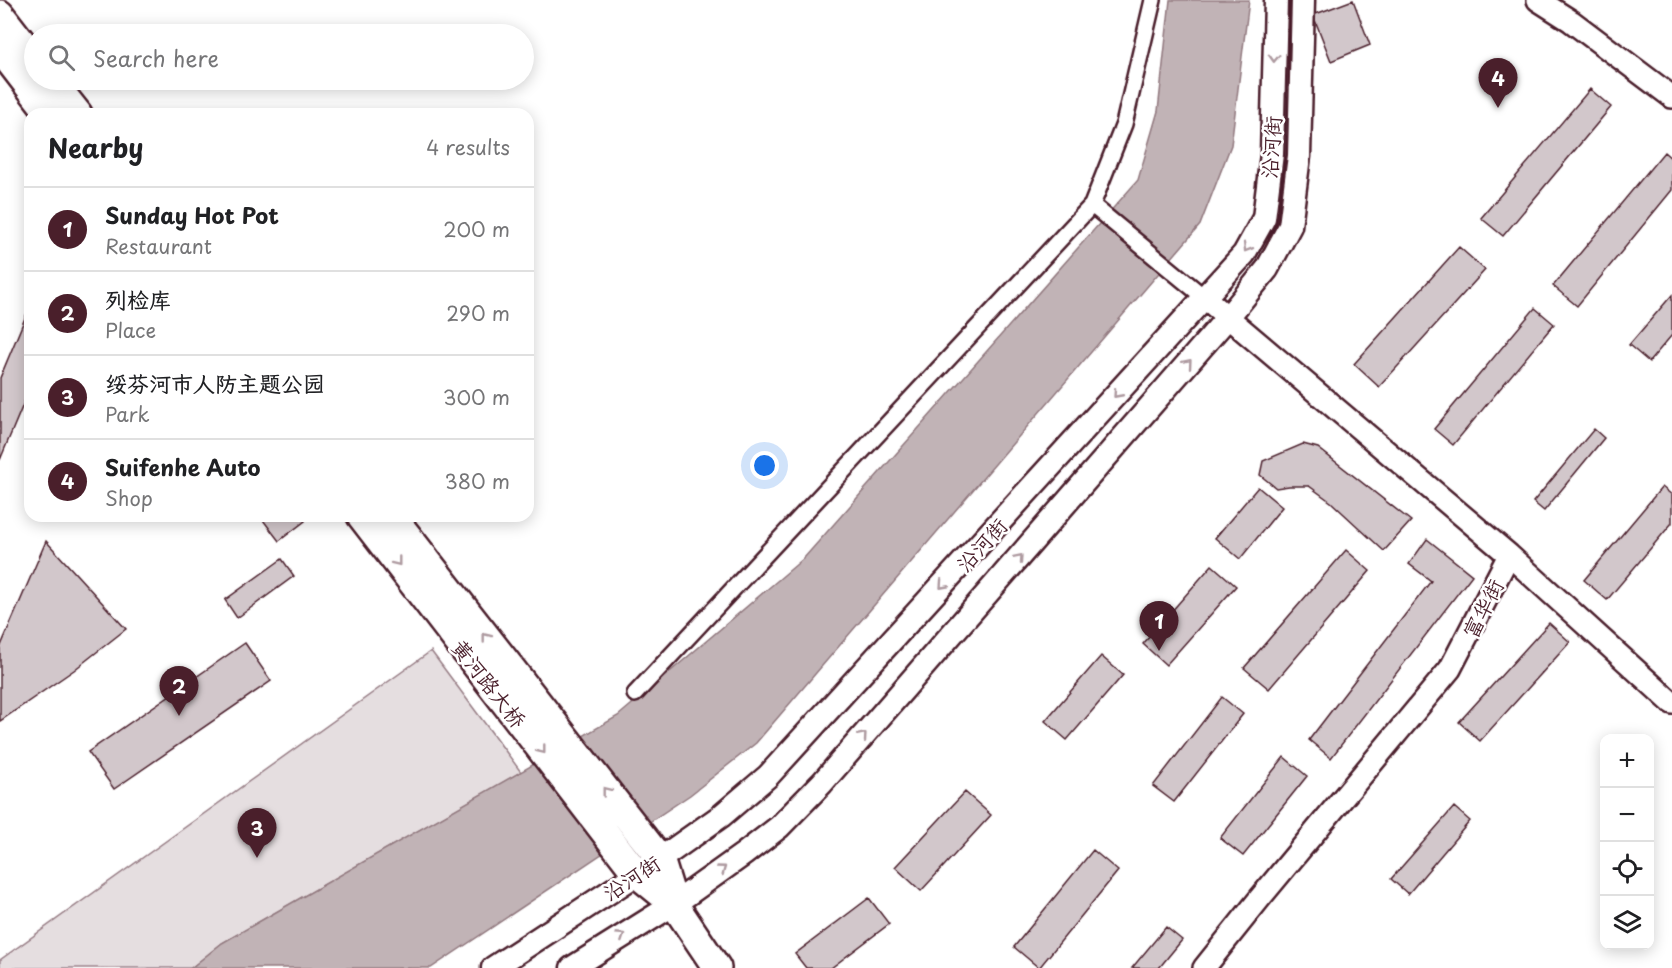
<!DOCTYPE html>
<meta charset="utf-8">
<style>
:root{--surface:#fff;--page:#f6f6f6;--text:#202124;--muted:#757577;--line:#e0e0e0;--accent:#4a1f2b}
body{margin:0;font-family:"Playpen Sans","LXGW WenKai TC",sans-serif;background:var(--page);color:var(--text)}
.controls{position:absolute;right:18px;bottom:18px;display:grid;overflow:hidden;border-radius:12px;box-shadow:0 3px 15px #0003}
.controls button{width:54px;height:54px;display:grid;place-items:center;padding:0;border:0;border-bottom:2px solid var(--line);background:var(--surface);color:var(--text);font:30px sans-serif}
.you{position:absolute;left:765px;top:466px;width:21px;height:21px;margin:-15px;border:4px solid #fff;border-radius:50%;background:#1a73e8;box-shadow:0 0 0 9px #1a73e833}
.badge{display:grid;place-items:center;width:39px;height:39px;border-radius:50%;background:var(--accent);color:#fff;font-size:20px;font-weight:700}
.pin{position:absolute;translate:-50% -50px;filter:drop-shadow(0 2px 3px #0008)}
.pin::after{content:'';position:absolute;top:32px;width:21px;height:18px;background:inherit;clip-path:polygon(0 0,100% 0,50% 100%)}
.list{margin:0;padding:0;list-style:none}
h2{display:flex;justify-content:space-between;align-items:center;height:78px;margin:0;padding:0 24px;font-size:26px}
h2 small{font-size:20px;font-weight:400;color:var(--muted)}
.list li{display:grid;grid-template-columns:39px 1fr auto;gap:18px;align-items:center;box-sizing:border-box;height:84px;padding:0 24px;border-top:2px solid var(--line)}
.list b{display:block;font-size:22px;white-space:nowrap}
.list p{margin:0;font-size:20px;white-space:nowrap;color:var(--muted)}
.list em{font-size:20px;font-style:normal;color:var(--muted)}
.icon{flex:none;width:33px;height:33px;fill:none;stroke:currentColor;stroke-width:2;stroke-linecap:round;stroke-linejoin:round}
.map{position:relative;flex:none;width:1672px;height:968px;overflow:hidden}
.search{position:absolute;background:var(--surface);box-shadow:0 3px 15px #0003;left:24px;top:24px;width:510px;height:66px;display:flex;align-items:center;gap:15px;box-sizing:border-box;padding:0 21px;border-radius:33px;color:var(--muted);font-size:22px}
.panel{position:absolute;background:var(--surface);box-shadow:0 3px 15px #0003;left:24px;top:108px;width:510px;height:414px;border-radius:18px}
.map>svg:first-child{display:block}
.green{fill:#e5dee0;stroke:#987e86;stroke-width:1.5}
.water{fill:#c1b3b6;stroke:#91787e;stroke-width:1.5}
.building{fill:#d2c7cb;stroke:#4a1f2b;stroke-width:1.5}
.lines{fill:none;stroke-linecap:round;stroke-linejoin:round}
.street-casing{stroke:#4a1f2b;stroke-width:20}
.secondary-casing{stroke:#4a1f2b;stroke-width:26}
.primary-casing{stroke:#4a1f2b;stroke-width:27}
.highway-casing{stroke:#4a1f2b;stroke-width:32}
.street{stroke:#fff;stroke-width:15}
.secondary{stroke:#fff;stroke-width:21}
.primary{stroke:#fff;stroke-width:22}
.highway{stroke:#fff;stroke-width:27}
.oneway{stroke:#ae9aa0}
.labels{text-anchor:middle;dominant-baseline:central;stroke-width:5;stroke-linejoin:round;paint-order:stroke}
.street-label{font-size:21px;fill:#4a1f2b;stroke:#fff}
</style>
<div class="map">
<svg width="1672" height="968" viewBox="0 0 1672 968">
<rect width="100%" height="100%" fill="#fff"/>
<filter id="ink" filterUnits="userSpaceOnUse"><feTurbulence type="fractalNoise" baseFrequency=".0167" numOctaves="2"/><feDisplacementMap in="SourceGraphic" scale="12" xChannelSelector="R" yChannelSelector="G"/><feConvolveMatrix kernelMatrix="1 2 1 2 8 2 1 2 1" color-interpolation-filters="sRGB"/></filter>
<g filter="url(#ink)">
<path class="green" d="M431,651L521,772L222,943L191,968H0V960Z"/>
<path class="water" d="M1170,0H1249L1231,145L1200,225L756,743L690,795L431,968H191L222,943L618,716L804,558L1138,180L1158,111Z"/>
<path class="building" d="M1353,0L1370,45L1331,61L1313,15Z
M1590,89L1611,107L1503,236L1481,218Z
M1664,152L1672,159V190L1577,306L1553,286Z
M1459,247L1485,270L1379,387L1354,364Z
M1672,295V335L1649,362L1629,345Z
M30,306V388L0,460V378Z
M1535,308L1554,324L1453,445L1434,429Z
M1594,429L1604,438L1544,511L1533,502Z
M1303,444L1318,448L1411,521L1384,551L1331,502L1309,486H1289L1276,488L1260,475L1263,461Z
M1258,487L1282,507L1240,559L1215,538Z
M1662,487L1672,495V523L1607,600L1584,580Z
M260,516H302L305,521L279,541Z
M1427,539L1472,575L1331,758L1309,740L1431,581L1409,564Z
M46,541L126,629L74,670L0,721V648Z
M1346,550L1370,571L1269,689L1244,668Z
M282,559L294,576L237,618L225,600Z
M1212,565L1236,586L1166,665L1143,644Z
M1549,623L1570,642L1480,741L1459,722Z
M245,643L271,681L114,789L88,752Z
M1101,656L1123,675L1067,740L1045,721Z
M1222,697L1243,714L1174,802L1153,786Z
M1284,757L1307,776L1243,856L1220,838Z
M965,792L991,815L921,891L895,867Z
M1454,807L1470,821L1408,894L1391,879Z
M1093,850L1118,871L1039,968L1014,947Z
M869,898L889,924L831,968H806L795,954Z
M1166,927L1182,940L1159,968H1132Z"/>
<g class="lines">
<g class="street-casing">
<path id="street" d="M1092,205L1205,298
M635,694L1092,205L1124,124L1153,0"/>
</g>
<g class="secondary-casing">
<path id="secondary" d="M1538,0L1571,21L1672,97
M1509,555L1672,703
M1204,968L1260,898L1450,669L1509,555L1205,298"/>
</g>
<g class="primary-casing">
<path id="primary" d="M493,968L660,859L721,816L768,776L1244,254L1264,218L1272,154L1276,0
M572,968L674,904L744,854L779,827L822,783L1228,317L1267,269L1290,226L1299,156L1303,0"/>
</g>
<g class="highway-casing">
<path id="highway" d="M0,14L34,58
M0,49L50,114
M51,80L78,114
M361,516L637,874L674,904L660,859L392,516
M674,904L717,968"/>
</g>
<use href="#street" class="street"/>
<use href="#secondary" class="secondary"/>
<use href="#primary" class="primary"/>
<use href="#highway" class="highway"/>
</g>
<defs><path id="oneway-chevron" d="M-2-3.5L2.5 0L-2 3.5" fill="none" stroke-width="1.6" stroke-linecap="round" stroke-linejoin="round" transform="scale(1.5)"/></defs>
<g class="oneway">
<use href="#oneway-chevron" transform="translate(1274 58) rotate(92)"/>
<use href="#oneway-chevron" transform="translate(1247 248) rotate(121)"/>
<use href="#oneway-chevron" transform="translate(1188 363) rotate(-49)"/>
<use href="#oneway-chevron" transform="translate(1117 394) rotate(132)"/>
<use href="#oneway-chevron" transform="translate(1019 558) rotate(-49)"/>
<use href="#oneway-chevron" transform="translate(397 562) rotate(52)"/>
<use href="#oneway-chevron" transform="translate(943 585) rotate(132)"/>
<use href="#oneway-chevron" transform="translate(486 637) rotate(-128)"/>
<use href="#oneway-chevron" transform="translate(863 736) rotate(-49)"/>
<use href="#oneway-chevron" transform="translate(542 750) rotate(52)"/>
<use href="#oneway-chevron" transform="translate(606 791) rotate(-128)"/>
<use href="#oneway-chevron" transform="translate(722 869) rotate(-36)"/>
<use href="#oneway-chevron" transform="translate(621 936) rotate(-33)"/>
</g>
</g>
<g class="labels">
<g class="street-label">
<text transform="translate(1270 147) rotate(-86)">沿河街</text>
<text transform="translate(981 544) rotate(-48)">沿河街</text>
<text transform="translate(1482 608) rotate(-63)">富华街</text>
<text transform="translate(490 683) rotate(52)">黄河路大桥</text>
<text transform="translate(631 877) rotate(-33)">沿河街</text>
</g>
</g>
</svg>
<div class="controls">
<button>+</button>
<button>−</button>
<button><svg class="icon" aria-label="locate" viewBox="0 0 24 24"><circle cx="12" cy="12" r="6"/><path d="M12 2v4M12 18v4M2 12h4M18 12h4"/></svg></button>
<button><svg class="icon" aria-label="layers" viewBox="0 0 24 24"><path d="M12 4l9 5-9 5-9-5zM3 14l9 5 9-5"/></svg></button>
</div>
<div class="you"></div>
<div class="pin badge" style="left:1159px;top:651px">1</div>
<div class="pin badge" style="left:179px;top:716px">2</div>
<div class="pin badge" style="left:257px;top:858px">3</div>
<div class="pin badge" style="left:1498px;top:108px">4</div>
<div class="search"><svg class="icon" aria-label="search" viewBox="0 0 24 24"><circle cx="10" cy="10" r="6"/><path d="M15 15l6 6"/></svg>Search here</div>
<section class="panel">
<h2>Nearby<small>4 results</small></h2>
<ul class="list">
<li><span class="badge">1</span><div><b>Sunday Hot Pot</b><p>Restaurant</p></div><em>200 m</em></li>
<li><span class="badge">2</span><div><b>列检库</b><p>Place</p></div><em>290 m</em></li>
<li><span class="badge">3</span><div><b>绥芬河市人防主题公园</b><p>Park</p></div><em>300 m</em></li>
<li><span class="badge">4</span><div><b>Suifenhe Auto</b><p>Shop</p></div><em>380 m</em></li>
</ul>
</section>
</div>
